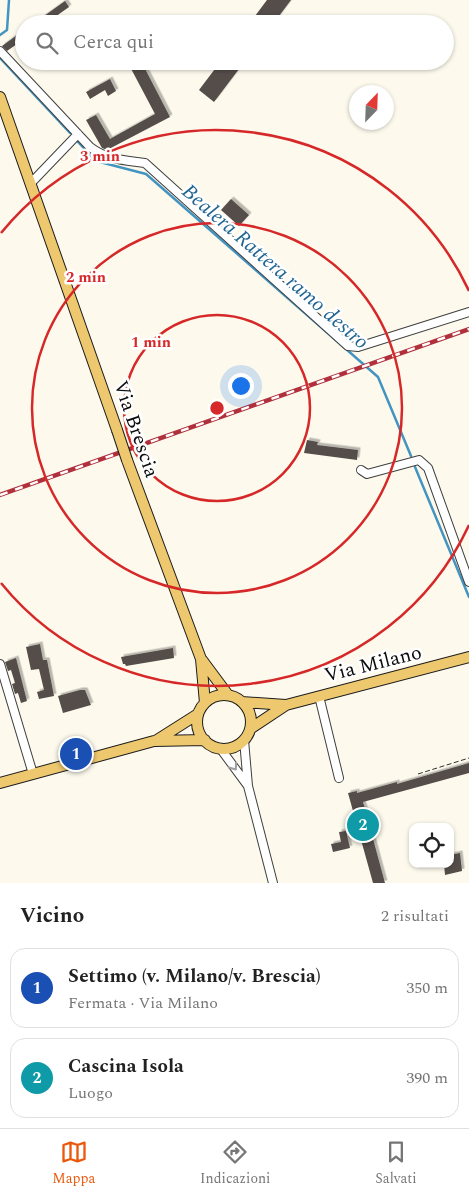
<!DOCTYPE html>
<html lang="it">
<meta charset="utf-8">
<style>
:root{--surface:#fff;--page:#f6f6f6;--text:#222;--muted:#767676;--line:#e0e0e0;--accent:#ea580c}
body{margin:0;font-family:Spectral,serif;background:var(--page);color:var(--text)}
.controls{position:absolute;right:15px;bottom:15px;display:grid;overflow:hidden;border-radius:10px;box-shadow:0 1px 4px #0004}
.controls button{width:45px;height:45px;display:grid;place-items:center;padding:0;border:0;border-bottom:1px solid var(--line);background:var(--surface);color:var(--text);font:25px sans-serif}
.compass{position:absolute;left:349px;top:85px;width:45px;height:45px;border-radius:50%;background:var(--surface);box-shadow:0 1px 4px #0004;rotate:23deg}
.you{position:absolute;left:240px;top:385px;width:18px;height:18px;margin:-12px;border:4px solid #fff;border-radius:50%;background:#1a73e8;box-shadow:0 0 0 8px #1a73e833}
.badge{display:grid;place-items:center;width:32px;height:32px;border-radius:50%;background:var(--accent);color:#fff;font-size:16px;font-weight:700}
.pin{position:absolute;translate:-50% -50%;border:2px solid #fff;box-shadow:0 1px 5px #0006}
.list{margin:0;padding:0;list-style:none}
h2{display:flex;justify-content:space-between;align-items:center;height:65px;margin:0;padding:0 20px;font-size:21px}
h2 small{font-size:16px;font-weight:400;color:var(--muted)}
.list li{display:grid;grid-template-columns:32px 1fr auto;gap:15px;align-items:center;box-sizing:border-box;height:80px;margin:0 10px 10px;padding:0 10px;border:1px solid var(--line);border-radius:15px}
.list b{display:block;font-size:19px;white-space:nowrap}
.list p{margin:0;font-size:16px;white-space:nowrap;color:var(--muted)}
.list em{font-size:16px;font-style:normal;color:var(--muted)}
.icon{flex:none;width:28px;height:28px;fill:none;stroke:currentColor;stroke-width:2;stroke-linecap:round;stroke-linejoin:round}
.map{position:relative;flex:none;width:469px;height:883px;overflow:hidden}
.search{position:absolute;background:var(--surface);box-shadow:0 1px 4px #0004;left:15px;right:15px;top:15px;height:55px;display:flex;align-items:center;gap:12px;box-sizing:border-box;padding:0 18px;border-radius:28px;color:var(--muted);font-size:19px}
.sheet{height:245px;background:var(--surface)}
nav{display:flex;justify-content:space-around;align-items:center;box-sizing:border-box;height:70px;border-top:1px solid var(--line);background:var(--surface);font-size:14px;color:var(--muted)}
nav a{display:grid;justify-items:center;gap:2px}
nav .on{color:var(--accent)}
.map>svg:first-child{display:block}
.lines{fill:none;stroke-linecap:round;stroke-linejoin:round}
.stream{stroke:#4494c1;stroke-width:2.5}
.building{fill:#544d4a;filter:url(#shadow)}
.minor-casing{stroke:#3f3f3f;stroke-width:10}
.major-casing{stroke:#1d1d1d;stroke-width:12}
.path{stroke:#2e2e2e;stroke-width:1;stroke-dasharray:5 2.5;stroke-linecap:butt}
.minor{stroke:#fff;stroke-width:8}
.major{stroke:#edc86e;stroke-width:10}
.rail-casing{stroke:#b0313c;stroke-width:4.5}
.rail{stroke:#fff;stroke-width:2.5;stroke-dasharray:8;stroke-linecap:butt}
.major-bridge-casing{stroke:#1d1d1d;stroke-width:12;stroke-linecap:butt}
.major-bridge{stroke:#edc86e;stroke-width:10}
.oneway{stroke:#9e9e9e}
.ring{fill:none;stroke:#d62828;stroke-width:2.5}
.labels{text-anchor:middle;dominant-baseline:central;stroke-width:5;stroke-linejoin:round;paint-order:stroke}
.street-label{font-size:20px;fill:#0c0c0c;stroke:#fff}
.water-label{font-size:21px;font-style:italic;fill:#216693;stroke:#fff}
.centre{fill:#d62828;stroke:#fff;stroke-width:2.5}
.ring-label{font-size:15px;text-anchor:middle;font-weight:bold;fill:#d62828;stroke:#fff;stroke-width:5;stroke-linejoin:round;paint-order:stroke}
</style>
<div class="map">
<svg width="469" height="883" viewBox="0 0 469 883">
<defs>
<filter id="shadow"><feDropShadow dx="2.5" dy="-2.5" stdDeviation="0" flood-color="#0004"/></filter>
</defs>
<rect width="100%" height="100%" fill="#fdfaed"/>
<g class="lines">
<path class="stream" d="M0,35L7,30L9,0
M0,58L70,133
M78,142L96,161L146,174L378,377L411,456
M415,467L469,597"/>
</g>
<path class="building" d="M267,0H291L273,24H249Z
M65,1L69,7L45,24H33Z
M24,30V39L7,51L2,46Z
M132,61H141L170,117L107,150L102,148L86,120L96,115L110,139L155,114L128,63Z
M221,61H245L214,102L199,90Z
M110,79L116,91L108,96L105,90L90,99L86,92Z
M231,199L249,215L239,226L221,210Z
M307,440L318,442L317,445L358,450L357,460L304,453Z
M40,644L43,660H47L54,696L39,699L37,692L44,690L39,669L31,670L26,647Z
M173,648L174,658L126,666L125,664H123L121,657Z
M16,658L27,701L21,703L18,693L15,694L12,684L15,683L11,670L8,671L5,662Z
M80,690H85L91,705L63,713L58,696Z
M469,763V773L363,802L385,883H373L348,793L357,791V793L397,782V784Z
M346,831L350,848L333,852L331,844L341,842L339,832Z
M460,853L462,871L445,875L444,864H450V855Z"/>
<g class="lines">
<g class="minor-casing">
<path id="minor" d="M0,51L90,147C107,160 124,160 145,163L348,346L358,347L469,312
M31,183L78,134
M361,470L367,474L419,460L428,468L469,582
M0,664L33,774
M319,696L339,778
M244,740L248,786L273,883
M220,748L248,786"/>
</g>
<g class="major-casing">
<path id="major" d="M0,97L117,430
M127,460L201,659L205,703
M202,660L228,695
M197 722a27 27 0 1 1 54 0a27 27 0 1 1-54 0Z
M242,702L286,705
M250,729L286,705L469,657
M157,740L198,714
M0,783L154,741L205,740"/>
</g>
<path class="path" d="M418,774L469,758"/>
<use href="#minor" class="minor"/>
<use href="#major" class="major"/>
<g class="rail-casing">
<path id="rail" d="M0,495L469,329"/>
</g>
<use href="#rail" class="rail"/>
<g class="major-bridge-casing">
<path id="major-bridge" d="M117,430L127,460"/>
</g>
<use href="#major-bridge" class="major-bridge"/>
</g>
<defs><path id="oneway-chevron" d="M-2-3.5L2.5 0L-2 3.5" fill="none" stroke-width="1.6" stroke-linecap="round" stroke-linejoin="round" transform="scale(1.25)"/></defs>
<use class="oneway" href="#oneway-chevron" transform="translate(234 767) rotate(54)"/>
<g class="ring">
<circle cx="217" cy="408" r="93"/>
<circle cx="217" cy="408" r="185"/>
<path d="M469 525A278 278 0 0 1 1 583M1 233A278 278 0 0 1 469 291"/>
</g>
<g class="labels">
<g class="street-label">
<text transform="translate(136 429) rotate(71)">Via Brescia</text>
<text transform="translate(373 664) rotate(-14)">Via Milano</text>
</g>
<g class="water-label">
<text transform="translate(275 267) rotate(41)">Bealera Rattera ramo destro</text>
</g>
</g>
<circle cx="217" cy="408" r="8" class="centre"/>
<g class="ring-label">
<text x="100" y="161">3 min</text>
<text x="86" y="282">2 min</text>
<text x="151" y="347">1 min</text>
</g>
</svg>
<div class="controls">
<button><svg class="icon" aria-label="locate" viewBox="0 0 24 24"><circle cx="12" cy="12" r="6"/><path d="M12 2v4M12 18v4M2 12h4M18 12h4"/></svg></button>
</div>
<svg class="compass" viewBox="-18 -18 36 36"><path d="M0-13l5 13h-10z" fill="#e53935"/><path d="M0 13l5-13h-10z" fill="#767676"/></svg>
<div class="you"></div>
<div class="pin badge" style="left:76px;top:754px;background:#1a4fb4">1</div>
<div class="pin badge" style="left:363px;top:825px;background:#0f9aa8">2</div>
<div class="search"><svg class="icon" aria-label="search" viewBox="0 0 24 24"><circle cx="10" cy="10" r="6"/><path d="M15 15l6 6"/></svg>Cerca qui</div>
</div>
<section class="sheet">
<h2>Vicino<small>2 risultati</small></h2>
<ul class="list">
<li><span class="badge" style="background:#1a4fb4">1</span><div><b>Settimo (v. Milano/v. Brescia)</b><p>Fermata · Via Milano</p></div><em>350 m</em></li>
<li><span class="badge" style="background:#0f9aa8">2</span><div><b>Cascina Isola</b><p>Luogo</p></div><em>390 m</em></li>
</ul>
</section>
<nav>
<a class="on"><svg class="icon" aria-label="map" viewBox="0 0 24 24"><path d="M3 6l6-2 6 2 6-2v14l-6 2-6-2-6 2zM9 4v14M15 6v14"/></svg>Mappa</a>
<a><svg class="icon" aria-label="directions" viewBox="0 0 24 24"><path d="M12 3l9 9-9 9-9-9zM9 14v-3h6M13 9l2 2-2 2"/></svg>Indicazioni</a>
<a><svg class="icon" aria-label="saved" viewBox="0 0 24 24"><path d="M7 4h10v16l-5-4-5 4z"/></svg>Salvati</a>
</nav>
